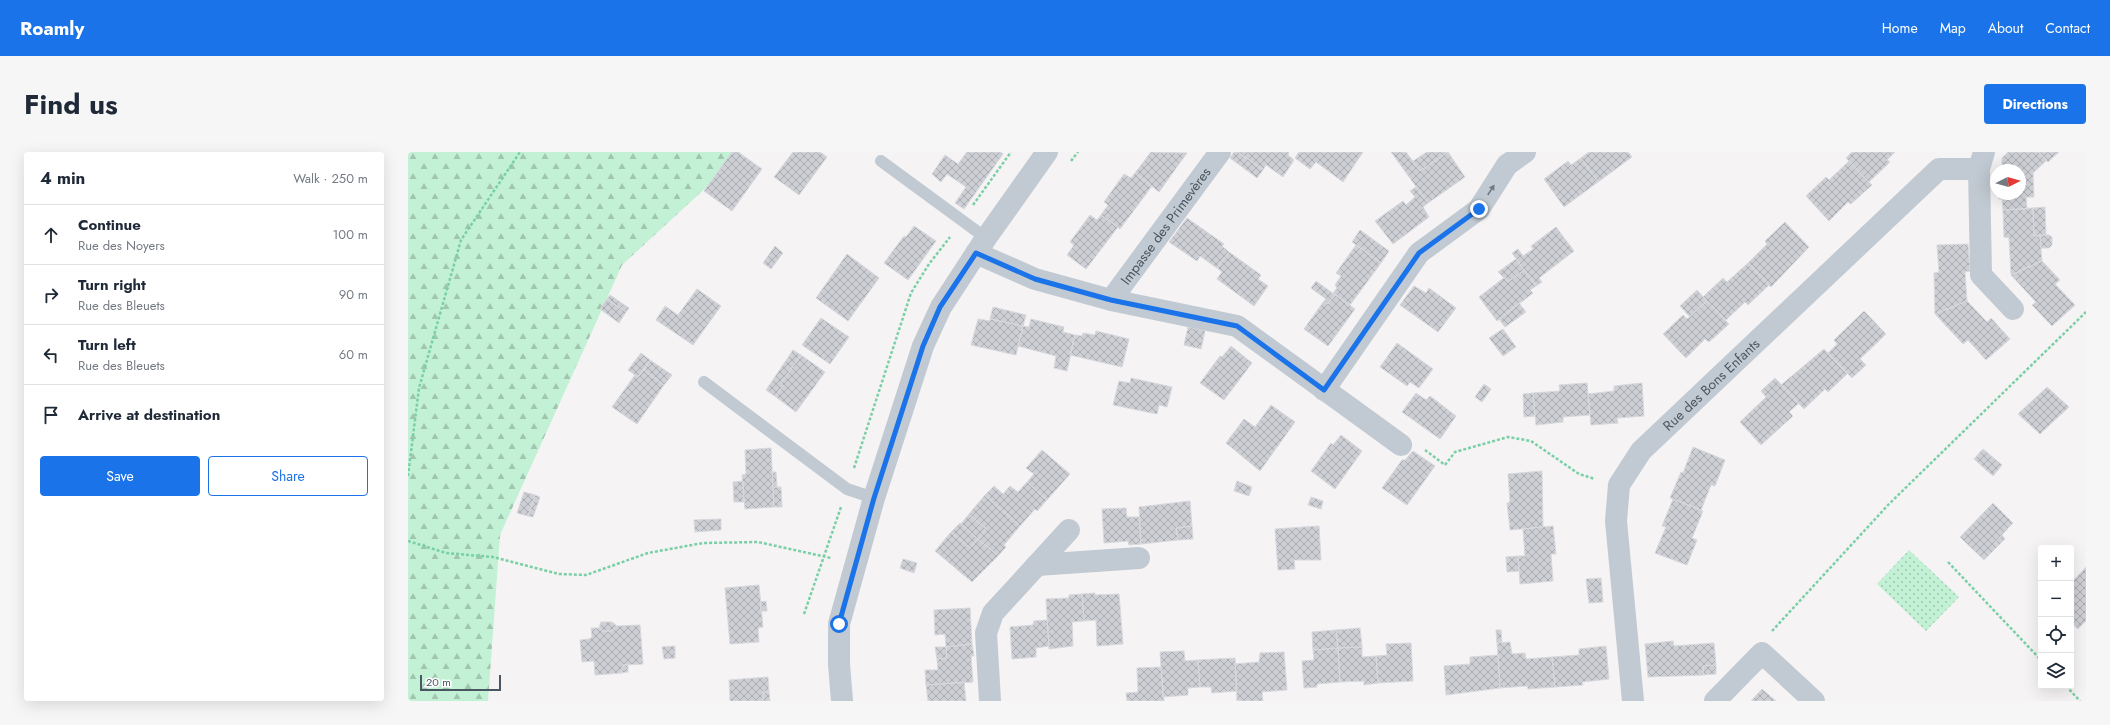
<!DOCTYPE html>
<meta charset="utf-8">
<style>
:root{--surface:#fff;--page:#f6f6f7;--text:#1f2937;--muted:#747a83;--line:#e0e1e3;--accent:#1a73e8}
body{margin:0;font-family:Jost,sans-serif;background:var(--page);color:var(--text)}
.controls{position:absolute;right:12px;bottom:12px;display:grid;overflow:hidden;border-radius:4px;box-shadow:0 4px 16px #0002}
.controls button{width:36px;height:36px;display:grid;place-items:center;padding:0;border:0;border-bottom:1px solid var(--line);background:var(--surface);color:var(--text);font:20px sans-serif}
.compass{position:absolute;left:1582px;top:12px;width:36px;height:36px;border-radius:50%;background:var(--surface);box-shadow:0 4px 16px #0002;rotate:84deg}
.scale{position:absolute;left:12px;bottom:10px;width:81px;box-sizing:border-box;padding-left:4px;border:2px solid #4a5661;border-top:0;font-size:11px;line-height:14px;white-space:nowrap;color:#4a5661;-webkit-text-stroke:3px #fff;paint-order:stroke}
.stop{position:absolute;width:12px;height:12px;margin:-9px;border:3px solid #1a73e8;border-radius:50%;background:#fff}
.stop.end{background:#1a73e8;border-color:#fff;box-shadow:0 1px 4px #0008}
.list{margin:0;padding:0;list-style:none}
h2{display:flex;justify-content:space-between;align-items:center;height:52px;margin:0;padding:0 16px;font-size:17px}
h2 small{font-size:13px;font-weight:400;color:var(--muted)}
.list li{display:grid;grid-template-columns:26px 1fr auto;gap:12px;align-items:center;box-sizing:border-box;height:60px;padding:0 16px;border-top:1px solid var(--line)}
.list b{display:block;font-size:15px;white-space:nowrap}
.list p{margin:0;font-size:13px;white-space:nowrap;color:var(--muted)}
.list em{font-size:13px;font-style:normal;color:var(--muted)}
.actions{display:flex;gap:8px;padding:12px 16px}
.actions a{flex:1;padding:9px 0;border:1px solid var(--accent);border-radius:4px;text-align:center;font-size:14px;color:var(--accent)}
.actions .main{background:var(--accent);color:#fff}
.icon{flex:none;width:22px;height:22px;fill:none;stroke:currentColor;stroke-width:2;stroke-linecap:round;stroke-linejoin:round}
.map{position:relative;flex:none;width:1678px;height:549px;overflow:hidden;border-radius:4px}
header{display:flex;align-items:center;gap:24px;box-sizing:border-box;height:56px;padding:0 20px;background:var(--accent);color:#fff}
header strong{font-size:19px}
nav{display:flex;gap:22px;margin-inline-start:auto;font-size:14px}
.intro{display:flex;align-items:center;justify-content:space-between;box-sizing:border-box;height:96px;padding:0 24px}
h1{margin:0;font-size:28px}
.button{padding:10px 18px;border-radius:4px;background:var(--accent);color:#fff;font-size:14px;font-weight:700}
main{display:flex;gap:24px;padding:0 24px}
aside{flex:1;background:var(--surface);border-radius:4px;box-shadow:0 4px 16px #0002}
.map>svg:first-child{display:block}
.grass{fill:url(#grass-dots)}
.forest{fill:url(#forest-firs)}
.building{fill:url(#building-cross-hatch);stroke:#d7d9de}
.lines{fill:none;stroke-linecap:round;stroke-linejoin:round}
.path{stroke:#7ad0a6;stroke-width:2.5;stroke-dasharray:3 2;stroke-linecap:butt}
.lane{stroke:#c1cad2;stroke-width:12}
.street{stroke:#c1cad2;stroke-width:22}
.oneway{fill:#6e7983}
.route{stroke:#1a73e8;stroke-width:5}
.labels{text-anchor:middle;dominant-baseline:central;stroke-width:3.5;stroke-linejoin:round;paint-order:stroke}
.street-label{font-size:14px;fill:#4a5661;stroke:#fff}
</style>
<header>
<strong>Roamly</strong>
<nav><a>Home</a><a>Map</a><a>About</a><a>Contact</a></nav>
</header>
<div class="intro"><h1>Find us</h1><a class="button">Directions</a></div>
<main>
<aside>
<h2>4 min<small>Walk · 250 m</small></h2>
<ul class="list">
<li><svg class="icon" aria-label="ahead" viewBox="0 0 24 24"><path d="M12 20V5M6 11l6-6 6 6"/></svg><div><b>Continue</b><p>Rue des Noyers</p></div><em>100 m</em></li>
<li><svg class="icon" aria-label="right" viewBox="0 0 24 24"><path d="M7 20v-9h11M14 6l5 5-5 5"/></svg><div><b>Turn right</b><p>Rue des Bleuets</p></div><em>90 m</em></li>
<li><svg class="icon" aria-label="left" viewBox="0 0 24 24"><path d="M17 20v-9H6M10 6l-5 5 5 5"/></svg><div><b>Turn left</b><p>Rue des Bleuets</p></div><em>60 m</em></li>
<li><svg class="icon" aria-label="arrive" viewBox="0 0 24 24"><path d="M6 21V4h12l-3 4 3 4H6"/></svg><div><b>Arrive at destination</b></div></li>
</ul>
<div class="actions"><a class="main">Save</a><a>Share</a></div>
</aside>
<div class="map">
<svg width="1678" height="549" viewBox="0 0 1678 549">
<defs>
<pattern id="grass-dots" width="8" height="8" patternUnits="userSpaceOnUse"><rect width="8" height="8" fill="#c3f1d5"/><path d="M2 2h.1M6 6h.1" fill="none" stroke="#a0c6b0" stroke-width="1.8" stroke-linecap="round"/></pattern>
<pattern id="forest-firs" width="22" height="20" patternUnits="userSpaceOnUse"><rect width="22" height="20" fill="#c3f1d5"/><path d="M5 1l3.5 6h-7zM16 11l3.5 6h-7z" fill="#a0c6b0"/></pattern>
<pattern id="building-cross-hatch" width="8" height="8" patternUnits="userSpaceOnUse"><rect width="8" height="8" fill="#cdcfd5"/><path d="M0 0l8 8M0 8l8-8" fill="none" stroke="#a8abb0"/></pattern>
</defs>
<rect width="100%" height="100%" fill="#f5f3f3"/>
<path class="grass" d="M1501,398L1551,445L1518,479L1469,432Z"/>
<path class="forest" d="M0,0H333L328,8L214,113L92,383L80,549H0Z"/>
<path class="building" d="M324,0H330L354,17L324,59L296,39Z
M385,0H412L419,5L391,43L366,25Z
M559,0H592L595,2L556,57L547,51L558,35L539,22L533,30L524,22L537,3L550,12Z
M743,0L779,1L751,40L727,21Z
M826,0H830L855,18L849,26L822,6Z
M830,0H880L881,1L880,3L886,8L875,25L858,13L855,18Z
M891,0H955L935,30L908,10L902,17L887,6Z
M983,0H998L1012,19L1040,0L1057,25L1020,51Z
M1019,0H1040L1012,19L1005,9Z
M1181,0H1220L1224,5L1190,30L1173,6Z
M1444,0H1487L1479,8L1482,10L1461,30L1438,6Z
M1600,0H1631L1639,8L1625,21L1626,45H1618L1619,57L1595,58L1594,47H1591V42H1612V18H1594V6Z
M1631,0H1651L1640,10Z
M1173,6L1190,30L1156,55L1136,27L1160,9L1163,13Z
M1441,9L1464,33L1443,52L1440,50L1421,69L1398,44L1418,25L1421,28Z
M727,21L744,34L712,77L693,63L700,53L696,50L716,22L723,26Z
M1008,35L1020,51L1015,55L1021,65L985,92L967,69L995,49L998,53L1007,45L1002,39Z
M1637,55L1638,83L1626,84L1625,56Z
M1625,56L1626,84L1632,83L1634,109L1603,123L1601,86L1596,85L1595,58Z
M682,63L689,68L693,63L710,75L678,117L659,103L666,93L662,90Z
M779,66L816,92L814,94L821,100L809,116L792,104L789,109L761,90Z
M1377,70L1401,95L1363,135L1340,111L1359,92L1357,89Z
M506,74L528,89L500,128L476,111L496,84L498,85Z
M1148,75L1166,99L1131,126L1134,130L1128,134L1104,101L1110,97L1115,104L1125,97L1123,94Z
M952,78L981,99L973,111L944,90Z
M1632,83H1641L1644,85V93L1641,96H1633Z
M1560,92L1562,119L1557,120L1559,149L1527,162L1526,121L1531,120L1529,93Z
M948,93L973,111L942,153L925,141L929,136L927,133L933,124L928,121Z
M367,94L375,101L363,117L355,111Z
M821,100L853,123L850,127L860,134L846,154L809,127L814,120L809,116Z
M439,102L471,126L440,169L408,146Z
M1108,107L1116,118L1100,130L1090,120Z
M1634,109L1652,128L1647,132L1667,153L1644,174L1624,153L1628,150L1603,123Z
M1340,111L1361,133L1340,153L1337,150L1318,168L1295,145L1315,126L1319,130Z
M1116,118L1128,134L1122,138L1125,141L1089,169L1071,145L1097,125L1100,130Z
M908,129L927,143L920,152L916,149L918,147L903,136Z
M1006,134L1018,141L1021,136L1048,156L1030,180L992,153Z
M289,137L313,154L285,193L248,168L257,154L270,163Z
M1289,138L1299,149L1282,165L1272,154Z
M202,143L221,156L218,160L199,147Z
M927,143L947,157L920,194L896,177L916,149L920,152Z
M199,147L218,160L211,171L192,157Z
M1299,149L1321,172L1301,190L1297,187L1278,206L1255,182L1275,163L1279,167Z
M1559,149L1579,170L1583,166L1602,187L1578,208L1560,188L1555,192L1527,162Z
M1111,151L1118,160L1097,175L1091,167Z
M585,155L618,163L615,174L582,167Z
M1456,159L1478,182L1452,207L1458,213L1444,226L1420,201L1429,192L1426,188Z
M413,166L441,185L422,212L394,193Z
M570,167L582,169V167L615,174L608,203L563,193Z
M623,167L656,175L655,180L667,183L659,219L646,216L648,204L610,194L615,174L621,175Z
M780,175L797,179L793,197L776,193Z
M1095,177L1108,195L1095,204L1081,186Z
M688,179L721,187L714,215L662,203L667,183L674,184L675,181L687,183Z
M989,191L1025,217L1011,236L1002,230L999,234L972,215Z
M823,194L844,211L816,248L792,231L812,204L814,205Z
M1416,197L1439,222L1420,240L1417,237L1396,257L1373,233Z
M385,198L393,203L373,231L375,233L368,245L358,238Z
M233,201L242,208L230,225L220,218Z
M393,203L417,220L388,260L368,245L375,233L373,231Z
M242,208L264,223L256,233L236,218Z
M236,218L256,233L229,272L204,255L227,223L230,225Z
M723,226L764,235L759,255L751,253L749,262L705,253L711,229L722,231Z
M1367,226L1391,251L1381,260L1385,264L1353,293L1332,270L1358,245L1353,239Z
M1179,231L1182,263L1155,265V270L1128,273L1125,241L1152,239L1151,233Z
M1234,231L1236,264L1209,266L1210,271L1183,273L1180,242L1206,239V234Z
M1076,232L1083,237L1074,250L1067,245Z
M1639,235L1661,255L1632,282L1610,262Z
M1008,241L1018,248L1022,244L1048,264L1032,287L994,260Z
M1125,241L1127,264L1116,265L1115,242Z
M863,253L887,270L852,319L818,291L836,267L847,275Z
M933,283L954,299L927,337L903,319L923,291L925,293Z
M1285,295L1317,308L1307,334L1303,333L1293,358L1262,346L1273,320L1275,321Z
M363,296L366,355L337,357L334,323L338,322L337,298Z
M1575,297L1594,313L1585,324L1566,307Z
M634,298L662,322L639,348L619,330L626,322L618,316Z
M1005,299L1027,314L999,353L974,336L994,308H997Z
M1134,319L1135,375L1102,378L1099,351L1102,350L1100,322Z
M364,320H368L369,335H365Z
M335,329L336,350H326L325,330Z
M829,329L844,335L841,344L826,339Z
M619,330L639,348L629,359L627,357L612,374L577,343L586,334L595,342L602,334L610,340Z
M365,335H373L374,355H366Z
M116,340L127,343L120,364L109,361Z
M127,343L132,345L125,365L120,364Z
M577,343L612,374L596,393L598,395L590,404L570,387L578,377L561,362Z
M903,345L915,349L913,357L900,353Z
M1265,347L1295,359L1284,386L1289,388L1279,413L1247,401L1258,375L1254,374Z
M782,349L784,374L768,376L770,388L733,392L731,355Z
M1585,351L1605,371L1587,390L1590,394L1576,408L1552,385Z
M718,356L719,365H731L733,392L721,393L720,389L696,391L694,357Z
M561,362L578,377L570,387L553,372Z
M313,367V378L287,380L286,368Z
M552,371L570,387L562,396L543,380Z
M784,374L785,387L770,388L768,376Z
M911,374L913,408H886L887,417L870,418L867,377Z
M1145,374L1148,402H1143L1145,429L1112,432L1110,404H1117L1115,377Z
M543,380L562,396L570,387L590,404L564,430L527,399Z
M1594,383L1597,387L1590,394L1587,390Z
M1110,404L1111,419L1099,420L1098,405Z
M495,407L509,411L506,421L492,416Z
M1678,415V469L1670,477L1663,471V431Z
M1193,426L1195,450L1181,451L1178,427Z
M351,433L355,475L350,476L351,490L322,492L317,436Z
M687,441V443L711,442L715,492L689,494L688,468L676,469L674,442Z
M674,442L676,469L664,470L665,494L641,497L638,447L661,446V443Z
M358,449L359,459H353L352,450Z
M562,456L564,492L538,495L537,482L527,483L526,458Z
M639,468L641,494L628,496V505L604,507L602,475L625,473L626,469Z
M193,470H204L209,474L204,479H195L191,476Z
M232,473L235,512L215,513L213,521L187,523L186,509L174,510L172,488L181,487L184,485L183,476H191L195,479H204L209,474Z
M952,476L954,495L930,496L928,478Z
M928,478L930,496L905,498L904,480Z
M1088,478H1093L1094,490L1089,491Z
M1265,489L1266,494L1306,491L1308,513L1295,514V523L1240,525L1237,492Z
M1102,490L1104,502L1117,501L1118,507L1144,505L1147,535L1120,537L1119,534L1092,536L1089,491Z
M1003,491L1005,529L970,531L968,504L979,503L978,492Z
M564,492L566,504H563L565,530L518,533L517,518H530L529,507L539,506L538,495Z
M267,494V506L256,507L254,495Z
M1198,494L1201,527L1174,530L1175,533L1147,535L1144,505L1171,503V497Z
M527,495H538L539,506L529,507Z
M954,495V505L968,504L970,531L956,533V529L932,530L930,496Z
M930,496L932,530L909,532V535L896,536L894,509L906,508L905,498Z
M776,499L777,509L790,508L792,535L780,536V543L755,545L752,500Z
M876,500L879,538L854,540L855,549H829L827,512L851,510L852,501Z
M1090,503L1092,536L1038,543L1036,514L1062,512V505Z
M827,506L829,539L804,541L803,535H792L790,508Z
M215,513H220V520L213,521Z
M1308,513V522L1295,523V514Z
M753,515L756,549H719L718,541L730,540L729,516Z
M360,525L361,540H355V549H322L321,528Z
M556,530L558,549H520L518,533Z
M1354,537L1368,549H1343Z
M355,540H361L362,549H355Z"/>
<g class="lines">
<path class="path" d="M663,9L670,0
M565,53L603,0
M1017,298L1037,313L1047,300L1100,285L1123,289L1171,322L1187,327
M446,316L503,141L521,112L542,85
M0,324L11,236L53,88L112,0
M0,389L38,401L85,405L151,422L178,423L240,401L295,391L350,390L423,406
M1540,410L1633,508
M396,462L433,355
M1364,479L1481,352L1678,160
M1658,534L1672,549"/>
<path class="lane" d="M473,9L578,86
M296,230L439,337L466,346"/>
<g class="street">
<path d="M1576,0L1571,17L1573,123L1605,157"/>
<path d="M568,101L627,127L703,148L829,174L993,293"/>
<path id="s1" d="M703,148L812,0"/>
<path d="M916,238L1011,101L1071,57L1099,13L1117,0"/>
<path d="M629,413L731,406"/>
<path d="M434,549L431,512V472L466,346L515,194L533,155L578,86L639,0"/>
<path d="M582,549L578,481L585,461L661,378"/>
<path id="s2" d="M1225,549L1208,369L1211,333L1233,299L1531,17H1571"/>
<path d="M1307,549L1354,501L1406,549"/>
</g>
</g>
<defs><path id="oneway-solid" d="M-6-.8H1V-3.2L6.5 0L1 3.2V.8H-6Z"/></defs>
<use class="oneway" href="#oneway-solid" transform="translate(1083 38) rotate(-57)"/>
<g class="lines">
<path class="route" d="M431,472L466,346L515,194L532,155L568,101L627,127L703,148L829,174L916,238L1011,101L1071,57"/>
</g>
<g class="labels">
<g class="street-label">
<text stroke="none"><textPath href="#s1" startOffset="92">Impasse des Primevères</textPath></text>
<text stroke="none"><textPath href="#s2" startOffset="354">Rue des Bons Enfants</textPath></text>
</g>
</g>
</svg>
<div class="controls">
<button>+</button>
<button>−</button>
<button><svg class="icon" aria-label="locate" viewBox="0 0 24 24"><circle cx="12" cy="12" r="6"/><path d="M12 2v4M12 18v4M2 12h4M18 12h4"/></svg></button>
<button><svg class="icon" aria-label="layers" viewBox="0 0 24 24"><path d="M12 4l9 5-9 5-9-5zM3 14l9 5 9-5"/></svg></button>
</div>
<svg class="compass" viewBox="-18 -18 36 36"><path d="M0-13l5 13h-10z" fill="#e53935"/><path d="M0 13l5-13h-10z" fill="#747a83"/></svg>
<div class="scale">20 m</div>
<div class="stop" style="left:431px;top:472px"></div>
<div class="stop end" style="left:1071px;top:57px"></div>
</div>
</main>
